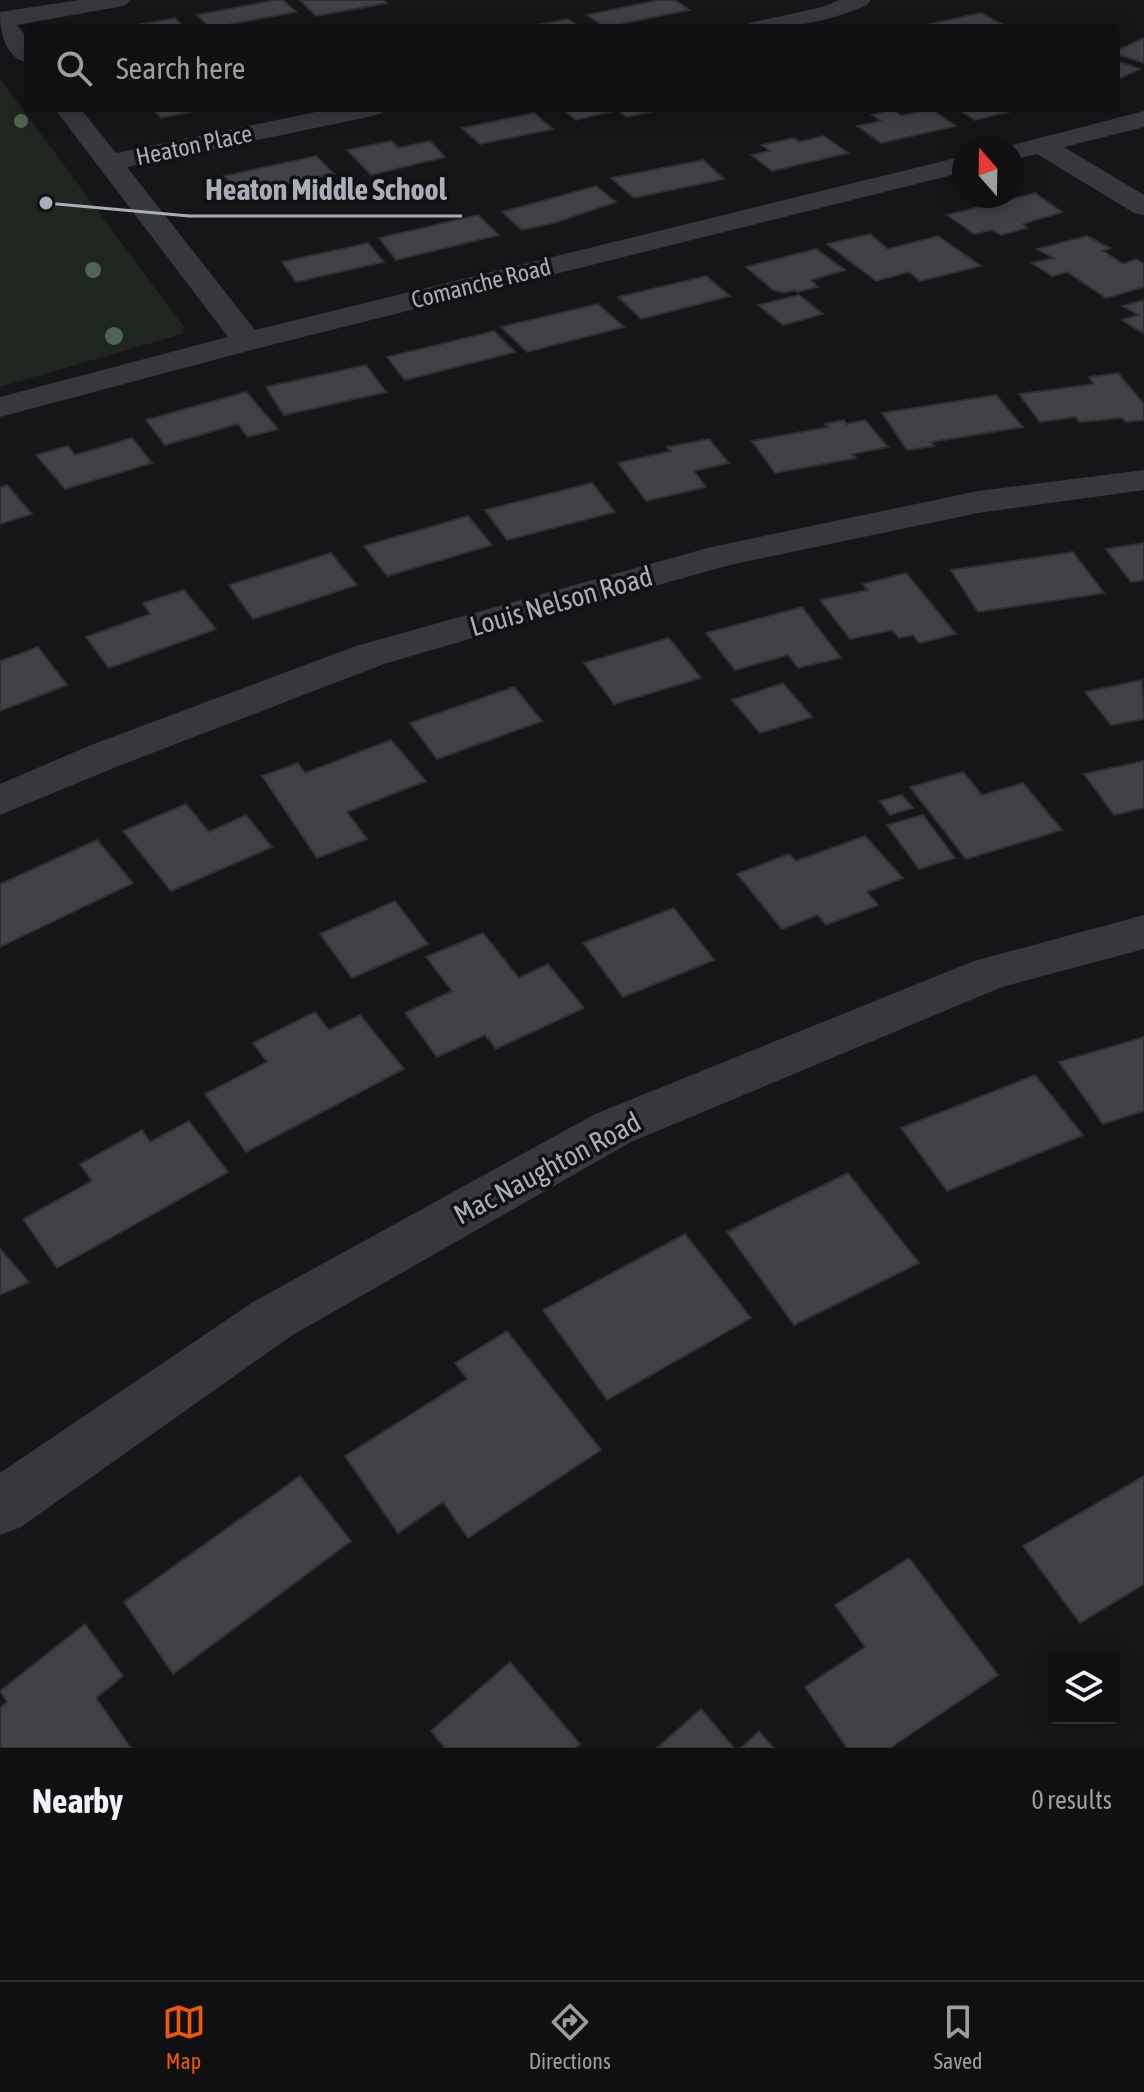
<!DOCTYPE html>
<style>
:root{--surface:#101012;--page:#19191b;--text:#f1f3f6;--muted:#9c9d9f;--line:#303032;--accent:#ea580c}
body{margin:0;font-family:"Asap Condensed",sans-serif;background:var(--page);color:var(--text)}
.controls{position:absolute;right:24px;bottom:24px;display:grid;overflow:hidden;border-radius:8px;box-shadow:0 4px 20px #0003}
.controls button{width:72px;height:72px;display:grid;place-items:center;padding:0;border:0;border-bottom:2px solid var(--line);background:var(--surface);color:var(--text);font:40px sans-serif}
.compass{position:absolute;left:952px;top:136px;width:72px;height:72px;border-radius:50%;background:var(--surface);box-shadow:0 4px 20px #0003;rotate:340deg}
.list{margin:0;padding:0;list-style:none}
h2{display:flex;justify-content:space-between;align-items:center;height:104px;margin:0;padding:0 32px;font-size:34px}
h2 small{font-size:26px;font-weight:400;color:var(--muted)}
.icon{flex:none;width:44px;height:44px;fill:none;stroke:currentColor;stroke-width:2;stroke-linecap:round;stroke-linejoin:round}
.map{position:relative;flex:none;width:1144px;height:1748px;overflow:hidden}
.search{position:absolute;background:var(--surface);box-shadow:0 4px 20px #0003;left:24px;right:24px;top:24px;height:88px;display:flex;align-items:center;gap:20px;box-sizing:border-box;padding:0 28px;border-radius:8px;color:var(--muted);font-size:30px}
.sheet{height:232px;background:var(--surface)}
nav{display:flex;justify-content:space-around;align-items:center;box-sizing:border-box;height:112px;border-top:2px solid var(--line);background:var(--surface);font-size:22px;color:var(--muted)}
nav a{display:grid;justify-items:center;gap:4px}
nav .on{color:var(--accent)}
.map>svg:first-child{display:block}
.green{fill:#1e261f}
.building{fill:#404145;stroke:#303034;stroke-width:2}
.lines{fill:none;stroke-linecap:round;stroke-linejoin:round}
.minor{fill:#37383d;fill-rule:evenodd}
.tree{fill:#506452}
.labels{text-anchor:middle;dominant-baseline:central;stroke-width:7;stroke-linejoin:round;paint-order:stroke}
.far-street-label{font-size:24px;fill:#a8adb8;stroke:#111113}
.street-label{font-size:28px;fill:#a8adb8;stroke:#111113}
.leader{fill:none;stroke:#a8adb8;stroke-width:3}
.callout-dot{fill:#a8adb8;stroke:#111113;stroke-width:3}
.callout-label{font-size:30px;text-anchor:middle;font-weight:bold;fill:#a8adb8;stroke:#111113;stroke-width:7;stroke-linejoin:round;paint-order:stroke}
</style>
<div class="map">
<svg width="1144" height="1748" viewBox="0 0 1144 1748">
<rect width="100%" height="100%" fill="#161618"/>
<path class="green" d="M0,79L184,327L182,334L0,387Z"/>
<path class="building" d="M276,0H283L296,12L210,28L197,15Z
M300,0H384L387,3L316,16Z
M660,0H675L689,10L605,27L587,15Z
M981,13L1009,28H912Z
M175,18L184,28H121Z
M568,19L581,28H521Z
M1144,38V63L1116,54V51Z
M1116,61L1140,69L1116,80Z
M152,108H211L161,118Z
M561,108H668L627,117L617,110L576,120Z
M956,108H1024L975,120Z
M931,109L956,126L881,143L857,126L881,121L872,115L893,110L902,116Z
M534,113L553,129L480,144L462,128Z
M824,136L848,153L772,171L752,155L770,151L762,145L794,138L799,142Z
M391,141L398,148L430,141L445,157L371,175L347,150Z
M316,156L334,174L240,194L224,176Z
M703,160L724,179L634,198L611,178Z
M596,186L616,202L554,223L522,230L502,212Z
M1035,193L1062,212L1023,224L1027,228L1001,235L992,230L974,234L947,215Z
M478,215L499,235L396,260L379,238Z
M870,234L888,249L938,236L981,266L920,281L909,272L876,281L827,244Z
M1087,236L1110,248L1103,251L1123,264L1136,259L1144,264V287L1106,298L1067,272L1052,276L1032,263L1053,258L1037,249Z
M368,243L384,262L296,282L282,262Z
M816,249L845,270L811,280L818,287L798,292L795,290L784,293L773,290L746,267Z
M706,276L730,296L641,319L618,297Z
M799,295L823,314L783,325L758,305Z
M1144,300V333H1143L1122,320L1138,315L1123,306Z
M598,304L624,327L527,352L501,327Z
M494,331L515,352L405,380L387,357Z
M366,365L386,392L284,415L266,387Z
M1118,373L1144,404V420L1126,422L1122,418L1079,422L1075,417L1040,422L1019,394L1094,384L1089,377Z
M246,392L278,429L248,437L238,424L165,445L146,420Z
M996,395L1023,427L931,442L934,446L907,450L882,413Z
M844,420L846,424L865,420L888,447L852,454L856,458L775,473L752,441L828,427L825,424Z
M132,438L152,463L65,489L36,455L68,446L75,455Z
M709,439L729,463L694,471L706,487L646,501L618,463L671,451L667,447Z
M592,483L615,512L507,540L485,510Z
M7,485L32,514L0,524V488Z
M468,516L492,545L387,576L364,546Z
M1144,543V580L1131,582L1106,549Z
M1073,552L1104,593L978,612L951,570Z
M331,553L357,585L253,619L229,585Z
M906,573L956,634L919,643L913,635L899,638L892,630L850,639L820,600L868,590L863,584Z
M184,590L216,629L109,668L86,637L150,614L143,603Z
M802,607L841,658L798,668L788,655L735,670L706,633Z
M669,638L701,678L614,704L584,663Z
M38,647L67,685L0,711V661Z
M1142,680L1144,719L1111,725L1085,692Z
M783,683L812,717L760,733L732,700Z
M514,687L542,721L437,759L410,723Z
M391,740L426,781L347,812L367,839L317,858L262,776L298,763L305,773Z
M1144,761V808L1114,815L1084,774Z
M963,772L982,795L1023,783L1062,830L966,859L910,787Z
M902,795L913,808L890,815L880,801Z
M186,804L209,832L246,815L272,847L171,891L123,831Z
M923,815L955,858L919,869L887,825Z
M865,836L903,878L867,892L878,905L826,925L818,915L782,929L737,874L789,854L796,861Z
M97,840L133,883L0,947V884Z
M395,901L428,944L352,978L320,934Z
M674,908L714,960L623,997L583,943Z
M483,933L519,978L548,964L584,1008L496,1049L485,1035L437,1057L405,1013L452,991L426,957Z
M315,1012L329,1030L360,1015L404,1069L246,1152L205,1094L267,1062L253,1043Z
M1144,1037V1111L1103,1124L1059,1062Z
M1035,1075L1083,1135L947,1191L901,1128Z
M189,1121L228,1172L57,1268L23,1219L92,1181L80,1164L142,1130L150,1142Z
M848,1173L919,1263L794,1325L727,1232Z
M685,1234L751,1318L607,1400L543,1310Z
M0,1249L29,1282L0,1295Z
M507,1331L601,1450L468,1538L443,1502L398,1533L345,1456L467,1379L455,1363Z
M300,1476L351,1541L173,1674L124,1602Z
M1144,1476V1584L1080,1623L1023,1546Z
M909,1558L998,1675L890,1748H847L805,1687L865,1647L835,1605Z
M85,1624L123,1676L96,1698L131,1748H0V1708L7,1702L0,1691Z
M510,1662L580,1744L575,1748H445L431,1731Z
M701,1709L734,1748H657Z
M759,1731L774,1748H741Z"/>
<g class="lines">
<path class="minor" d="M79,0H130L126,5L118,7L17,25L28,39V63C5,58 0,32 0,12Z
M839,0H871L867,5C826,23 790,28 745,28L749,23L822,7Z
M54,108H80L116,153L335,108H386L382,113L373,116L127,167L255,330L964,156V172L259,348L0,417V397L228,337Z
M1144,111V127L1064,147L1144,195V215L1134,213L1037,154L1012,160V148H1001Z
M1144,470V490L978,513L730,565L590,604L384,664L121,765L0,815V784L91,745L356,646L711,547L978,491Z
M1144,915V949L1002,987L631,1142L291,1336L21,1527L0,1535V1473L253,1302L595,1114L974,961Z"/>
</g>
<g class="tree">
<circle cx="21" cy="121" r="7"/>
<circle cx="93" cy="270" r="8"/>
<circle cx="114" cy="336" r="9"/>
</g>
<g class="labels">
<g class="far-street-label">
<text transform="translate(194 145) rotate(-12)">Heaton Place</text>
<text transform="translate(481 283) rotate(-14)">Comanche Road</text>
</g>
<g class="street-label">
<text transform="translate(561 601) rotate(-16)">Louis Nelson Road</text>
<text transform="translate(547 1168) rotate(-28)">Mac Naughton Road</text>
</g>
</g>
<path class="leader" d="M46 203L189 216H462"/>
<circle class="callout-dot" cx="46" cy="203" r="8"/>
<g class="callout-label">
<text x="326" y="200">Heaton Middle School</text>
</g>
</svg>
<div class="controls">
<button><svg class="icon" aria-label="layers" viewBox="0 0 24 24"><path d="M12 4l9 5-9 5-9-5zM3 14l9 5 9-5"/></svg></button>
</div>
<svg class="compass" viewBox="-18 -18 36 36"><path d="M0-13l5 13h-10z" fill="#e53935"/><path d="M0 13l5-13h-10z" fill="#9c9d9f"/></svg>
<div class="search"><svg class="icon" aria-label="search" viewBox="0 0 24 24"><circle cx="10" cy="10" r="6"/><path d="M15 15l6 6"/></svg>Search here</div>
</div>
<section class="sheet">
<h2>Nearby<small>0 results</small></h2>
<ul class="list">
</ul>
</section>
<nav>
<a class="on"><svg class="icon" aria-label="map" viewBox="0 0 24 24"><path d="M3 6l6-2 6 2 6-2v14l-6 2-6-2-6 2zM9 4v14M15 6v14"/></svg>Map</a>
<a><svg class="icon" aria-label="directions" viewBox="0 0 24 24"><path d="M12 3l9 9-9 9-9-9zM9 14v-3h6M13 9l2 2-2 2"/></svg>Directions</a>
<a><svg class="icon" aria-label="saved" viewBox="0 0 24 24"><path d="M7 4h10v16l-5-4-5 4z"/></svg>Saved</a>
</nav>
